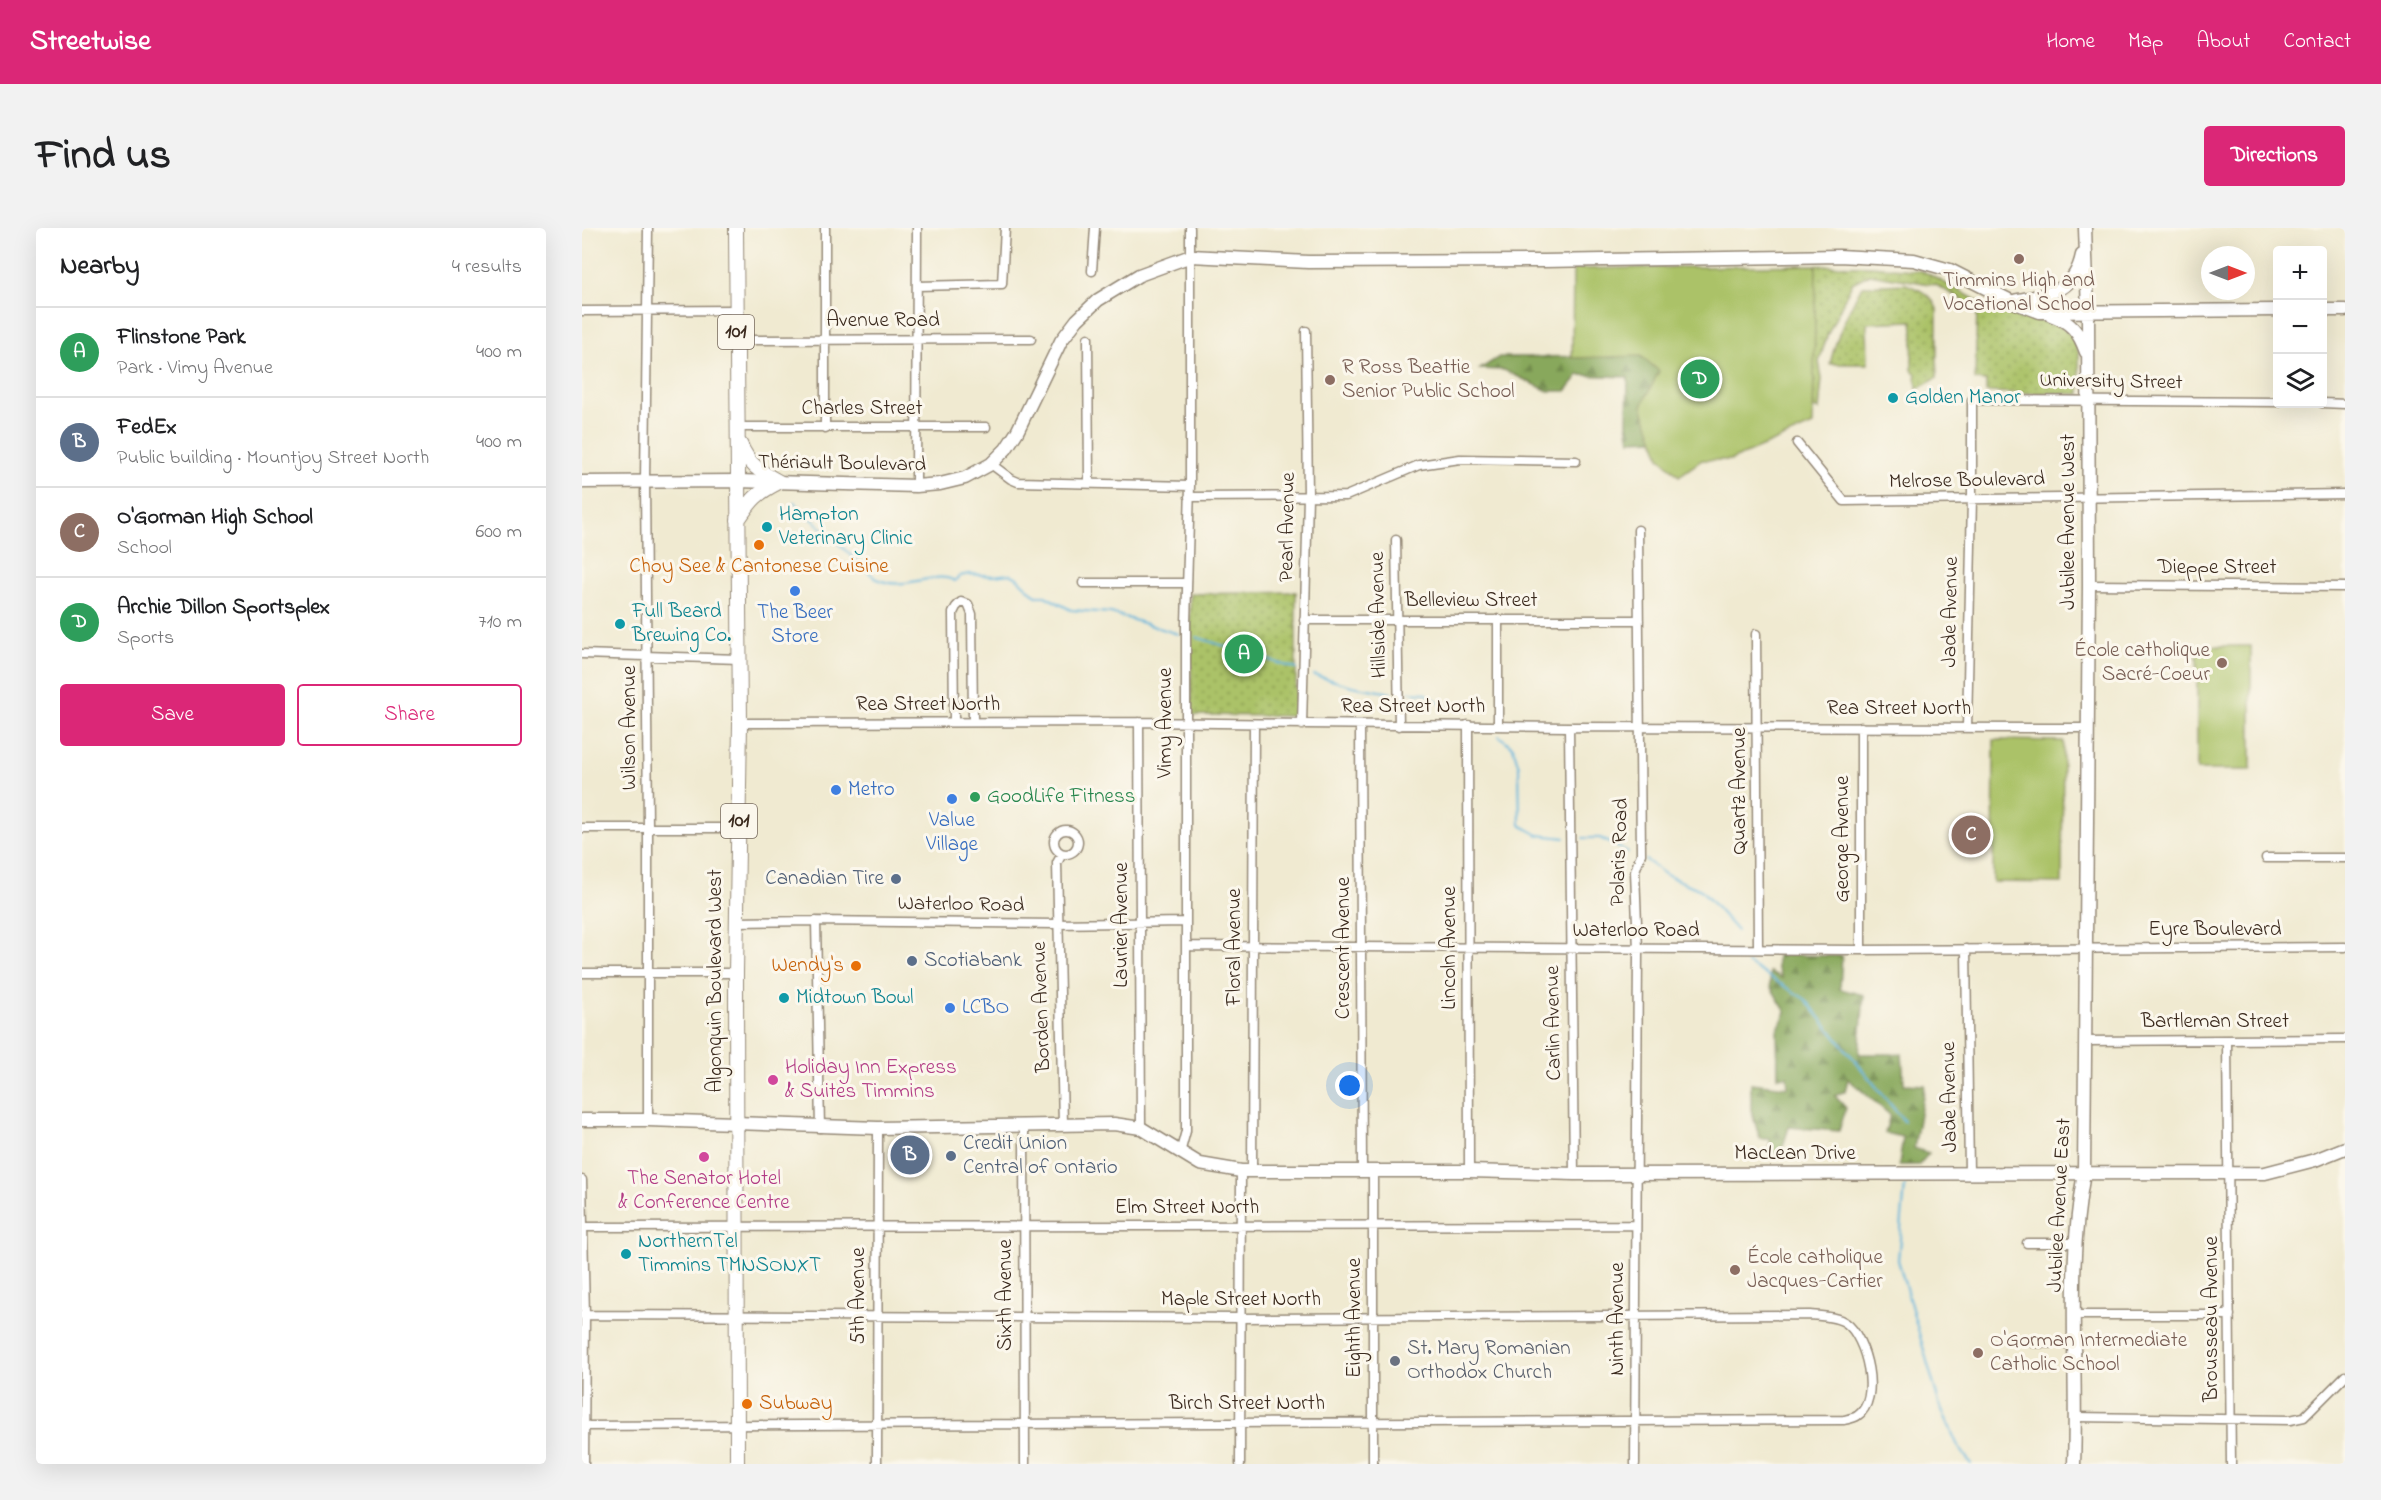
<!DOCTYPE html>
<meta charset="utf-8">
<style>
:root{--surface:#fff;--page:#f2f2f2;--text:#202124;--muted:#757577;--line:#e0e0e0;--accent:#db2777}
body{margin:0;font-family:"Indie Flower",sans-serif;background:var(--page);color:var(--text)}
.controls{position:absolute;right:18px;top:18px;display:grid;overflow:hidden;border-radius:6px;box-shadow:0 6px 24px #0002}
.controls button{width:54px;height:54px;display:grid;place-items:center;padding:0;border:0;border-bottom:2px solid var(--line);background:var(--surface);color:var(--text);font:30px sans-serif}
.compass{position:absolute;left:1619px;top:18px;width:54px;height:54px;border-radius:50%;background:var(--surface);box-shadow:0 6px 24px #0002;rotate:90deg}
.you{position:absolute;left:768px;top:858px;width:21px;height:21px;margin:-15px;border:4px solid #fff;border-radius:50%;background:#1a73e8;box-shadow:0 0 0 9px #1a73e833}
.badge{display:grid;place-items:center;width:39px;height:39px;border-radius:50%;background:var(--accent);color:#fff;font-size:20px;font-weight:700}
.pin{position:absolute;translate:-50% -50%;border:3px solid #fff;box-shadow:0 2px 6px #0006}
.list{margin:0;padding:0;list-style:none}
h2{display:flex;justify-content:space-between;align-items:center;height:78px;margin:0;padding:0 24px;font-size:26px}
h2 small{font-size:20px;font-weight:400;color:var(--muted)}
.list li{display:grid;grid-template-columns:39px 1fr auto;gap:18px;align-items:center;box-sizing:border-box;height:90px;padding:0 24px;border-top:2px solid var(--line)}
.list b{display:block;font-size:22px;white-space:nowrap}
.list p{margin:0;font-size:20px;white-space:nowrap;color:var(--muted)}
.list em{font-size:20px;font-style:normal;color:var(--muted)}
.actions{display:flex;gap:12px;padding:18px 24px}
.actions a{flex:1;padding:14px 0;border:2px solid var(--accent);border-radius:6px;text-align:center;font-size:21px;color:var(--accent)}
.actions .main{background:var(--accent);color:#fff}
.icon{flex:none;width:33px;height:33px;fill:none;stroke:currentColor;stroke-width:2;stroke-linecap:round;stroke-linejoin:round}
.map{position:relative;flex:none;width:1763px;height:1236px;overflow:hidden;border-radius:6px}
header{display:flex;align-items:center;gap:36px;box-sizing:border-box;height:84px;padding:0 30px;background:var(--accent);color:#fff}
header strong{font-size:28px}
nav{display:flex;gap:33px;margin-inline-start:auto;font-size:21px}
.intro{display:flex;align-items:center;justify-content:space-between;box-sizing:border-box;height:144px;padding:0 36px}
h1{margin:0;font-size:42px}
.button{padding:15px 27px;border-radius:6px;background:var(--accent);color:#fff;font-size:21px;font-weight:700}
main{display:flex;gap:36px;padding:0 36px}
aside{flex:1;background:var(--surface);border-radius:6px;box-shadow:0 6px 24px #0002}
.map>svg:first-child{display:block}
.grass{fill:url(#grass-dots);stroke:#737642;stroke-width:1.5}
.forest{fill:url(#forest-firs);stroke:#62693d;stroke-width:1.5}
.pitch{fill:#abc267;stroke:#737642;stroke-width:1.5}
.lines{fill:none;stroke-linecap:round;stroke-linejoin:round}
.stream{stroke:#60b4dc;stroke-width:2}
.street-casing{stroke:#968a78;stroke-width:11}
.secondary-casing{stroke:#968a78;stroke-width:15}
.primary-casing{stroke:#968a78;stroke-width:16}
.street{stroke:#fff;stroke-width:8}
.secondary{stroke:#fff;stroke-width:12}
.primary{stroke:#fff;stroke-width:14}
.education-dot{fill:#8d6e63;stroke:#fbf7ec;stroke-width:2}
.culture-dot{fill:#0f9aa8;stroke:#fbf7ec;stroke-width:2}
.food-dot{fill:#e8710a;stroke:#fbf7ec;stroke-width:2}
.shop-dot{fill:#3f7fe0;stroke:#fbf7ec;stroke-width:2}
.leisure-dot{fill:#2e9e5b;stroke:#fbf7ec;stroke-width:2}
.service-dot{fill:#5c6f8a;stroke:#fbf7ec;stroke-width:2}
.hotel-dot{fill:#d1479c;stroke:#fbf7ec;stroke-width:2}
.worship-dot{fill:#6b7280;stroke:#fbf7ec;stroke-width:2}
.labels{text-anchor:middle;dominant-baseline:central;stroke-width:6;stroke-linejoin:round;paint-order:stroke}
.shield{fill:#fbf7ec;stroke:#75685c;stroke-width:1.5}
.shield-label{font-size:20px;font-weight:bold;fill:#3b2a1e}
.education-label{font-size:21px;fill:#785e54;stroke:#fbf7ec;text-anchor:start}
.street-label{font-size:21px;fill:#3b2a1e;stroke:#fbf7ec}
.culture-label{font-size:21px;fill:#0d838f;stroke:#fbf7ec;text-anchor:start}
.food-label{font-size:21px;fill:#c56008;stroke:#fbf7ec}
.shop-label{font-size:21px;fill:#366cbe;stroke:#fbf7ec}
.leisure-label{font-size:21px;fill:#27864d;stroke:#fbf7ec;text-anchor:start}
.service-label{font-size:21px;fill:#4e5e75;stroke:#fbf7ec;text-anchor:start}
.hotel-label{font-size:21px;fill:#b23c85;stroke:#fbf7ec;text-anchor:start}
.worship-label{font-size:21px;fill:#5b616d;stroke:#fbf7ec;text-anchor:start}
</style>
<header>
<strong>Streetwise</strong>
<nav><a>Home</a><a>Map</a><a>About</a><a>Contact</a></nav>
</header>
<div class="intro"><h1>Find us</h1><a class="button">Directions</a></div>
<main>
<aside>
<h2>Nearby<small>4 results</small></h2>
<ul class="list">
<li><span class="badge" style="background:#2e9e5b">A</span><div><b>Flinstone Park</b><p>Park · Vimy Avenue</p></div><em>400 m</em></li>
<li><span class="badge" style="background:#5c6f8a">B</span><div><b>FedEx</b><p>Public building · Mountjoy Street North</p></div><em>400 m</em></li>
<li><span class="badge" style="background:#8d6e63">C</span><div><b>O'Gorman High School</b><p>School</p></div><em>600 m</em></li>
<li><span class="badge" style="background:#2e9e5b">D</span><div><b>Archie Dillon Sportsplex</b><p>Sports</p></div><em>710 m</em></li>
</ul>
<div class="actions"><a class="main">Save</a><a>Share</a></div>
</aside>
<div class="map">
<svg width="1763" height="1236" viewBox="0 0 1763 1236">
<defs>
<pattern id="grass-dots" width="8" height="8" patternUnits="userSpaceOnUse" patternTransform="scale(1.5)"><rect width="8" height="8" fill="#abc267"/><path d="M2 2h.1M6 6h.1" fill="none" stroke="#8c9e54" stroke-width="1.8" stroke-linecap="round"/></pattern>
<pattern id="forest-firs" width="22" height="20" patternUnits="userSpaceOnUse" patternTransform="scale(1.5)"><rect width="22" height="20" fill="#88a85c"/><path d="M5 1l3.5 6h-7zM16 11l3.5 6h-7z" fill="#70894b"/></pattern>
</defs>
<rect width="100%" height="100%" fill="#fbf7ec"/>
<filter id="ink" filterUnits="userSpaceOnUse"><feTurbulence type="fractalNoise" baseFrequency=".0167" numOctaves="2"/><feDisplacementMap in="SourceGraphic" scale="12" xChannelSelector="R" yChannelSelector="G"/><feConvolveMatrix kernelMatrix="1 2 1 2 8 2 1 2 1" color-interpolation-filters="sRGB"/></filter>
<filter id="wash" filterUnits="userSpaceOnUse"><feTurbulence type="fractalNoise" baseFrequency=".008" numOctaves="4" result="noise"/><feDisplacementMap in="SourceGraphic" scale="24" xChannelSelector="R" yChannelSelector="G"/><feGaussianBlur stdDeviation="1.35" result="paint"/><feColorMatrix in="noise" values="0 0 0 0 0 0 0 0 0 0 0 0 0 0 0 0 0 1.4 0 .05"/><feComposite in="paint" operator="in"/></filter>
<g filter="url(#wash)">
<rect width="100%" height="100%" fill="#f0ead1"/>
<path class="grass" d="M1203,37L1290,38L1341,43L1396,73L1436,89L1474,96L1490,107L1497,125L1498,166L1404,164V153L1393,152L1395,80L1354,57L1288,46L1270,55L1245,108L1237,134L1240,151L1237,182L1231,180L1203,48Z
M1324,56C1337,61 1350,67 1355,81V150L1335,161L1334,146L1330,142C1329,126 1333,109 1330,93L1285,95L1286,136H1248C1254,108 1266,83 1280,58Z
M714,364V488L610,487L608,366Z"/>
<path class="forest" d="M1059,128L1077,143L1060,178L1072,211L1048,212L1045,196L1046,149L997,147L984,163H966L922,142L898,141L917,129Z
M1195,727L1260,728L1258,761L1282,767L1277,826H1320L1322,856L1343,857L1332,920L1347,925L1337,937H1317L1321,909L1303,905L1308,887L1266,851L1263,863L1253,868L1264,880L1257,903L1207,899L1199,924L1188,926V911H1178L1169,882V855L1206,859L1205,848L1196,849L1195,803L1204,784L1188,758V744L1200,750L1195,740Z"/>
<path class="pitch" d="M1234,37L1231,197L1149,232H1120L1097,248L1078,229L1060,178L1077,143L1059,128L990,130L991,41Z
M1615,418H1669V542H1615Z
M1412,512L1481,513L1480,655L1411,654Z"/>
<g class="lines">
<path class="stream" d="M212,274L293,350C322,366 349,341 373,353L378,348L387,346L412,348L427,346L434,349L454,368H463L489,382L529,385L596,406
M614,409L715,441
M732,447L770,458L809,465
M828,464L843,465L866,480
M917,508L931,519L937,539L938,597L956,607L983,610
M1001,610H1018L1046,624
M1064,632L1084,647L1119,662L1155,703
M1165,735L1223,771L1322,893
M1323,958L1316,1032L1357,1175L1375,1216L1389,1236"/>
</g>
</g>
<g filter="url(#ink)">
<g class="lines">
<g class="street-casing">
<path id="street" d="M243,0V200
M510,43L513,0
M335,58L420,56L423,0
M0,83L154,82
M506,110L507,255
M154,112L449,111
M1740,175L1763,176
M155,199H404
M1215,215L1262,273L1763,266
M409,236L429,251L436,254L608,258
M334,258L335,0
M607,269L764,268L837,237L878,231L994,233
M814,312L817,498
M501,355H604
M1507,357L1763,359
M916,391V497
M722,392H1057
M1174,406L1176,721
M0,426L157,431
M372,494L371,385L374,379L379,374L386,376L390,386L391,494
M557,494L559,900
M158,495L557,494L987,499L1505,500
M720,497L726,268L724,103
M778,497L780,943
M886,497L887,943
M987,499L992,946
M1279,499V722
M1385,500L1390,270V172L1696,174
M0,600H157
M472 614a12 12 0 1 1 24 0a12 12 0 1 1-24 0Z
M480,626L475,635L481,896
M1684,630H1763
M234,693L238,900
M155,694L234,693L475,696L603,694
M605,718L1279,722L1763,719
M1384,721L1387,945
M0,745H154
M1503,813L1763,811
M1645,813L1649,1236
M66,892V599L63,253L66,0
M442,898L443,1236
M598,925L604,903V396L608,258V0
M670,943L672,496
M791,943V1236
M0,952L3,1087L2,1236
M0,999L1054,997
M1445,1015H1493
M0,1087L659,1090L1228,1087C1238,1088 1255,1088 1264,1095C1284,1109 1300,1172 1275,1188C1272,1190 1266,1191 1262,1192L0,1198
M1493,1087H1648
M1451,1115L1493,1116
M1494,1189L1708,1192L1722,1189L1763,1148
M295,1236L296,900
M658,1236L659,943
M1053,1236L1056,722L1053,643L1059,626L1056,302"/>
</g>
<g class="secondary-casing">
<path id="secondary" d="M1432,73C1465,66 1492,66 1500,27
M1740,82H1763
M1469,87C1489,94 1497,104 1504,124
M0,254L156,253L334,258L358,256L383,250L409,236L424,221L435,204L479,113L495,92L516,72L557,47L609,28L726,34L961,33L1257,28L1332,32L1368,42L1431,74L1458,84L1696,82
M0,892H66L296,900L532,896L559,900L618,936L659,943H887L992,946L1683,945L1733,932L1763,920
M1492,1236C1496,1140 1484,1041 1502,945L1507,357L1506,83L1503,0"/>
</g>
<g class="primary-casing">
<path id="primary" d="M154,0L158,495L154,745L155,1236
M158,216C167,237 177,243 197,254
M156,292C169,272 175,265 197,254"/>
</g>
<use href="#street" class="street"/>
<use href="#secondary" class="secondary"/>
<use href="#primary" class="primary"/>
</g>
</g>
<g class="education-dot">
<circle cx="1437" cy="31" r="6"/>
<circle cx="748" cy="152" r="6"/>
<circle cx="1640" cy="435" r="6"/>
<circle cx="1153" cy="1042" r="6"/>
<circle cx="1396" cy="1125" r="6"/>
</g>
<g class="culture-dot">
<circle cx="1311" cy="170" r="6"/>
<circle cx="185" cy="299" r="6"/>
<circle cx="38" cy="396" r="6"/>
<circle cx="202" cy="770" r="6"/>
<circle cx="44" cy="1026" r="6"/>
</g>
<g class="food-dot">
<circle cx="177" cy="317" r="6"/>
<circle cx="274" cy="738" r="6"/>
<circle cx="165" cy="1176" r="6"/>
</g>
<g class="shop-dot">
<circle cx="213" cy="363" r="6"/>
<circle cx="254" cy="562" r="6"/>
<circle cx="370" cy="571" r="6"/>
<circle cx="368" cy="780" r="6"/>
</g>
<circle class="leisure-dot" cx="393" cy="569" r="6"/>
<g class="service-dot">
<circle cx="314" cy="651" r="6"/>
<circle cx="330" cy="733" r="6"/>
<circle cx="369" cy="928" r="6"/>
</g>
<g class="hotel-dot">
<circle cx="191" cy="852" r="6"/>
<circle cx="122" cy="929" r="6"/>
</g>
<circle class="worship-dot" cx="813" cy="1133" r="6"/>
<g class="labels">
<g class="shield">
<rect x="136" y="87" width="36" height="34" rx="4.5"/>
<rect x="139" y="576" width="36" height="34" rx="4.5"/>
</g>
<g class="shield-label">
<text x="154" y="104">101</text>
<text x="157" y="593">101</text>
</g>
<g class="education-label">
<text x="1437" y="53" text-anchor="middle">Timmins High and<tspan x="1437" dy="24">Vocational School</tspan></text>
<text x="760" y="140">R Ross Beattie<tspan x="760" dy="24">Senior Public School</tspan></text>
<text x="1628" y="423" text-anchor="end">École catholique<tspan x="1628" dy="24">Sacré-Coeur</tspan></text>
<text x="1165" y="1030">École catholique<tspan x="1165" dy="24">Jacques-Cartier</tspan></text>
<text x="1408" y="1113">O'Gorman Intermediate<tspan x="1408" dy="24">Catholic School</tspan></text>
</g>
<g class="street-label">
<text x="301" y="93">Avenue Road</text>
<text transform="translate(1529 154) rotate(1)">University Street</text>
<text x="280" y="181">Charles Street</text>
<text transform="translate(260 236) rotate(1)">Thériault Boulevard</text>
<text transform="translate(1385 253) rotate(-1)">Melrose Boulevard</text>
<text transform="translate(1487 294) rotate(-90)">Jubilee Avenue West</text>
<text transform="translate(706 299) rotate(-89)">Pearl Avenue</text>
<text x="1635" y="340">Dieppe Street</text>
<text x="889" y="373">Belleview Street</text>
<text transform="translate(1369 384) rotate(-89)">Jade Avenue</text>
<text transform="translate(797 387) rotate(-91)">Hillside Avenue</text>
<text x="346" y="477">Rea Street North</text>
<text x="831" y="479">Rea Street North</text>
<text x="1317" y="481">Rea Street North</text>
<text transform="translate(584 495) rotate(-90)">Vimy Avenue</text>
<text transform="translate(48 500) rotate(-90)">Wilson Avenue</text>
<text transform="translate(1158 563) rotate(-90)">Quartz Avenue</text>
<text transform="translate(1261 611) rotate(-90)">George Avenue</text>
<text transform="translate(1038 624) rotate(-88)">Polaris Road</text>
<text transform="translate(379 677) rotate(1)">Waterloo Road</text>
<text transform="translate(540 697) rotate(-90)">Laurier Avenue</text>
<text x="1633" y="702">Eyre Boulevard</text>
<text x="1054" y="703">Waterloo Road</text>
<text transform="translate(653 719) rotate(-90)">Floral Avenue</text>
<text transform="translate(762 720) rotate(-90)">Crescent Avenue</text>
<text transform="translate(868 720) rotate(-90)">Lincoln Avenue</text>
<text transform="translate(134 753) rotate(-90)">Algonquin Boulevard West</text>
<text transform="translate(460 779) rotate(-92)">Borden Avenue</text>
<text x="1633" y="794">Bartleman Street</text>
<text transform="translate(972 795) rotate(-91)">Carlin Avenue</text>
<text transform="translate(1368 869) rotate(-91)">Jade Avenue</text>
<text x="1213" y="926">MacLean Drive</text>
<text transform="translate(1478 977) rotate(-87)">Jubilee Avenue East</text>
<text x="605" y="980">Elm Street North</text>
<text transform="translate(424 1067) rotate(-90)">Sixth Avenue</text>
<text transform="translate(277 1068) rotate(-90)">5th Avenue</text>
<text x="659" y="1072">Maple Street North</text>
<text transform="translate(773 1090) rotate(-90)">Eighth Avenue</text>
<text transform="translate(1036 1091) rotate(-90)">Ninth Avenue</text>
<text transform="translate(1630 1091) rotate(-90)">Brousseau Avenue</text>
<text x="665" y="1176">Birch Street North</text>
</g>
<g class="culture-label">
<text x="1323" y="170">Golden Manor</text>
<text x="197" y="287">Hampton<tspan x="197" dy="24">Veterinary Clinic</tspan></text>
<text x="50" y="384">Full Beard<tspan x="50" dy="24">Brewing Co.</tspan></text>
<text x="214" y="770">Midtown Bowl</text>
<text x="56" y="1014">NorthernTel<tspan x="56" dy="24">Timmins TMNSONXT</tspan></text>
</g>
<g class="food-label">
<text x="177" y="339">Choy See &amp; Cantonese Cuisine</text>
<text x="262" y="738" text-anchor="end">Wendy's</text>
<text x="177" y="1176" text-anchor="start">Subway</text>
</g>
<g class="shop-label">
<text x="213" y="385">The Beer<tspan x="213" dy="24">Store</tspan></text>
<text x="266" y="562" text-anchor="start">Metro</text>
<text x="370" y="593">Value<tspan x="370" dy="24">Village</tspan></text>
<text x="380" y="780" text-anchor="start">LCBO</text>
</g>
<g class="leisure-label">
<text x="405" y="569">GoodLife Fitness</text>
</g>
<g class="service-label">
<text x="302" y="651" text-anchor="end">Canadian Tire</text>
<text x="342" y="733">Scotiabank</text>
<text x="381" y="916">Credit Union<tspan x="381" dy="24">Central of Ontario</tspan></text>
</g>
<g class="hotel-label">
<text x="203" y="840">Holiday Inn Express<tspan x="203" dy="24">&amp; Suites Timmins</tspan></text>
<text x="122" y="951" text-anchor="middle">The Senator Hotel<tspan x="122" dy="24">&amp; Conference Centre</tspan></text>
</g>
<g class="worship-label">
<text x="825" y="1121">St. Mary Romanian<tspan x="825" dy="24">Orthodox Church</tspan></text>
</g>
</g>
</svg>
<div class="controls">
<button>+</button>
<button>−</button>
<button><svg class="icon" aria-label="layers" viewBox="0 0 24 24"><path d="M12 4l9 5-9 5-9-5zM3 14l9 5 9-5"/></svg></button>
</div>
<svg class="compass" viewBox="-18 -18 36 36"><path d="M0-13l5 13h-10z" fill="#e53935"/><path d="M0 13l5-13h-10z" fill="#757577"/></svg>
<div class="you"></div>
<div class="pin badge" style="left:662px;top:426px;background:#2e9e5b">A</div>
<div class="pin badge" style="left:328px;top:927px;background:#5c6f8a">B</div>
<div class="pin badge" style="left:1389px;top:607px;background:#8d6e63">C</div>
<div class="pin badge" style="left:1118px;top:151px;background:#2e9e5b">D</div>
</div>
</main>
